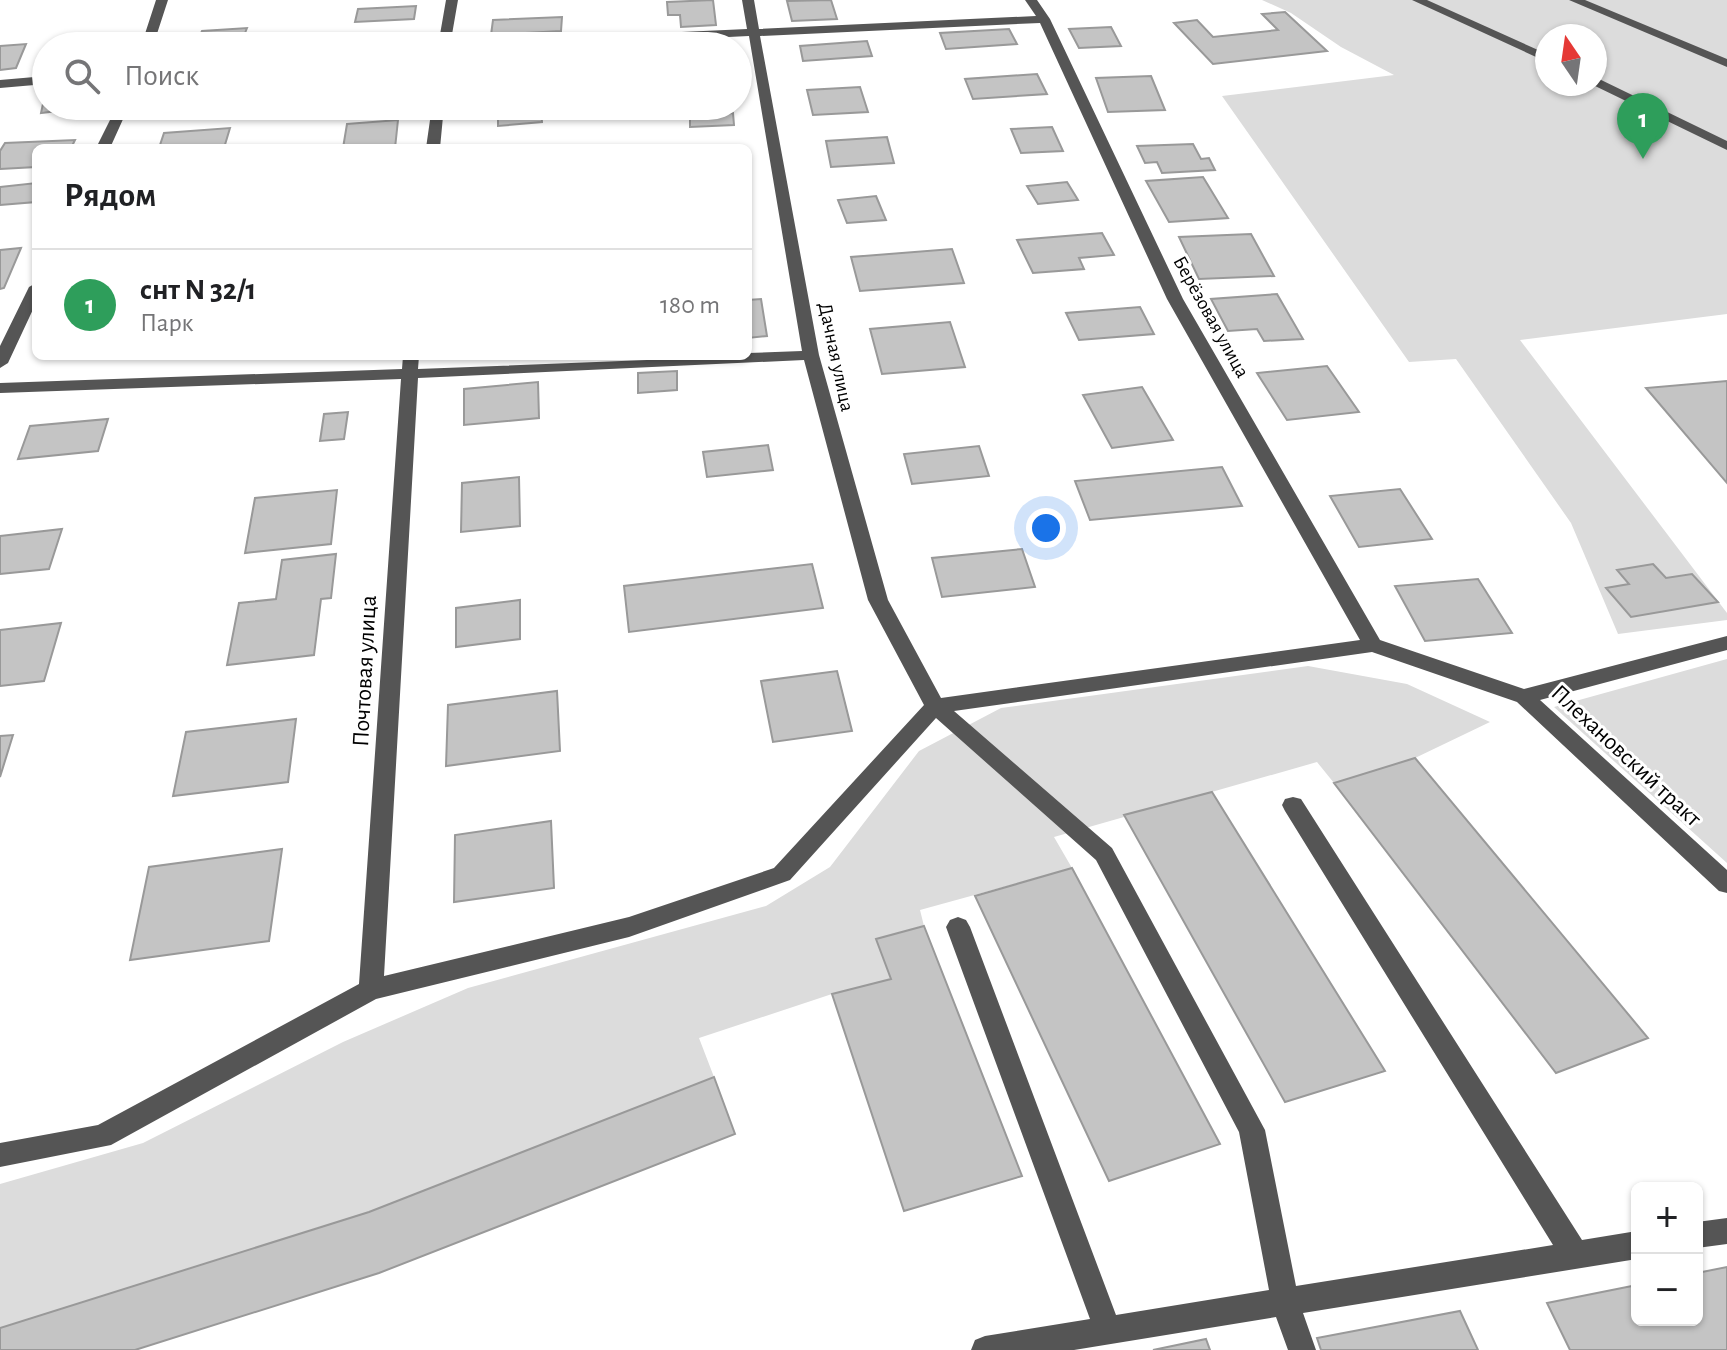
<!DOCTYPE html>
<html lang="ru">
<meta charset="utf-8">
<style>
:root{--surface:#fff;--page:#f6f6f6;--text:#202124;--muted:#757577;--line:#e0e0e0;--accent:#ea580c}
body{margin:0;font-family:"Alegreya Sans",sans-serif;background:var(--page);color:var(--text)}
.controls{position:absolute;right:24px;bottom:24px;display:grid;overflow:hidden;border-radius:12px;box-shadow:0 2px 6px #0004}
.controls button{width:72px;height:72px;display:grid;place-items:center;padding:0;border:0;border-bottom:2px solid var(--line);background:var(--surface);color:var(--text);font:40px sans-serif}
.compass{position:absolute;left:1535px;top:24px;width:72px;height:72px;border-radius:50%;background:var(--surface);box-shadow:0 2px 6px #0004;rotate:347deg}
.you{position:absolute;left:1046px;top:528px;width:28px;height:28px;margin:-20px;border:6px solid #fff;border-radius:50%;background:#1a73e8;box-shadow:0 0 0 12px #1a73e833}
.badge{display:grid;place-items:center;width:52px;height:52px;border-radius:50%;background:var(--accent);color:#fff;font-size:26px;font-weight:700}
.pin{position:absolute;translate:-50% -66px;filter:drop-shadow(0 2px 4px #0008)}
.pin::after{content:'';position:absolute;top:42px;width:28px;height:24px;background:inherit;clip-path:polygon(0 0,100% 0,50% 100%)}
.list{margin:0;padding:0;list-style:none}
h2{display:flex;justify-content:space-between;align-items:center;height:104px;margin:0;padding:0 32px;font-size:34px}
h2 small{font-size:26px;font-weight:400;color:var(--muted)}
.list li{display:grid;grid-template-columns:52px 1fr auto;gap:24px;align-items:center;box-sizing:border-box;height:112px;padding:0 32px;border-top:2px solid var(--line)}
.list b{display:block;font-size:30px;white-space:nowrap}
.list p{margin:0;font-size:26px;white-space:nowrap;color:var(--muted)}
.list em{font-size:26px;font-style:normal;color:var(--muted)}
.icon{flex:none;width:44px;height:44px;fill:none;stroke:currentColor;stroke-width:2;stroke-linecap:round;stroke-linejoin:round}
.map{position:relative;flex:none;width:1727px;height:1350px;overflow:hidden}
.search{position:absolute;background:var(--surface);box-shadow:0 2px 6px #0004;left:32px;top:32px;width:720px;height:88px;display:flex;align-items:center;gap:20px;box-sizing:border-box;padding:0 28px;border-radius:44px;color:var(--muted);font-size:30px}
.panel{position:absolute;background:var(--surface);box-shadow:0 2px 6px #0004;left:32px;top:144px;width:720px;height:216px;border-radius:12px}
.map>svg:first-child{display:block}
.green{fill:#dcdcdc;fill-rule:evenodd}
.building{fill:#c4c4c4;stroke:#999;stroke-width:2}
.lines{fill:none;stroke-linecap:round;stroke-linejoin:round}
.minor{fill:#555;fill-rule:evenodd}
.labels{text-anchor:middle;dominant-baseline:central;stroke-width:6;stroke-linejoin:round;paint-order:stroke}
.far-street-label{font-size:20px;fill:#000;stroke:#fff}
.street-label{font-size:24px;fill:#000;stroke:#fff}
</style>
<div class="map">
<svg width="1727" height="1350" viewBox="0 0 1727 1350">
<rect width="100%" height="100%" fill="#fff"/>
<path class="green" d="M1262,0H1727V314L1520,340L1727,613V620L1618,634L1571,523L1456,359L1409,362L1222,96L1394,75L1341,47L1291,13ZM1547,36H1595V84H1547Z
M1727,659V863L1554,707Z
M1308,666L1407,684L1490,722L1415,758L1334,783L1317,762L1054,837L1072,868L920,910L924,926L877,939L891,979L832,994L699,1038L714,1077L369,1212L0,1328V1184L143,1143L343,1042L468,988L766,906L830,867L919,751L1001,708Z"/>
<path class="building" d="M713,0L716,25L681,27L680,15H668L667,2Z
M831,0L837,19L792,21L787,1Z
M416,6L414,19L355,22L358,9Z
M1285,12L1327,51L1213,64L1174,23L1197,20L1213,37L1278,30L1262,14Z
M562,17L561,31L491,35L493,20Z
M1111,27L1121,46L1079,48L1069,29Z
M247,28L240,46H195L202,31Z
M1009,29L1017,44L946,49L940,33Z
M867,41L872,56L803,61L800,46Z
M26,44L16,68L0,70V46Z
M1037,74L1047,94L973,99L965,79Z
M1151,76L1165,110L1108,112L1096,78Z
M860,87L868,112L813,115L807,90Z
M44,99H46V106L90,107L41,113Z
M541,109L542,122L498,126V113Z
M733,113L734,125L690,127V115Z
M398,120L395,148H343L347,124Z
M1052,127L1063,151L1021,153L1011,129Z
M230,128L224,148H159L164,133Z
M887,137L894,163L831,167L826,141Z
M75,140L71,148H36V167L0,169V151L5,143Z
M1193,144L1201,159L1209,158L1215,170L1162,173L1157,162L1145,163L1137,146Z
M1203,177L1228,218L1169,222L1146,181Z
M1067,182L1078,200L1038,204L1027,186Z
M36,183V202L0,205V187Z
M876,196L886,220L847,223L838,200Z
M1102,233L1114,255L1079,258L1084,269L1033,273L1017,240Z
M1251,234L1274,276L1199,279L1179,237Z
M21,248L4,288L0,289V250Z
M952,249L964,283L860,291L851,257Z
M1277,294L1303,339L1264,341L1257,329L1228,331L1211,299Z
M761,299L767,336L748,338V300Z
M1140,307L1154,334L1079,340L1066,313Z
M950,322L965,367L882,374L870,329Z
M1327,366L1359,412L1287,420L1257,373Z
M677,371V390L638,393V373Z
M1727,381V483L1646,388Z
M538,382L539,418L464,425V389Z
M1142,387L1173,440L1112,448L1083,395Z
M348,412L344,439L320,441L324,414Z
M108,419L98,451L18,459L30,426Z
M768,445L773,470L707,477L703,452Z
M979,446L989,476L912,484L904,454Z
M1222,467L1242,506L1090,520L1075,481Z
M519,477L520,526L461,532L462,483Z
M1400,489L1432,539L1359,547L1330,496Z
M337,490L331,544L245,553L255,498Z
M62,529L49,569L0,574V536Z
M1022,549L1035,587L942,597L932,558Z
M336,554L331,598L321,599L314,655L227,665L239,603L276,599L282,560Z
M812,564L823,608L629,632L624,586Z
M1653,564L1666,578L1692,574L1718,602L1631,617L1606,588L1629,584L1617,570Z
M1478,579L1512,633L1425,641L1395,586Z
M520,600V639L456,647V608Z
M61,623L44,681L0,686V630Z
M837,671L852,731L773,742L761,681Z
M557,691L560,751L446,766L448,705Z
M296,719L288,782L173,796L186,732Z
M13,735L0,777V736Z
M1415,758L1648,1038L1556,1073L1334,783Z
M1212,792L1385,1071L1285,1102L1124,815Z
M551,821L554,888L454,902L455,835Z
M282,849L269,941L130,960L149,867Z
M1072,868L1220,1144L1109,1181L975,896Z
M924,926L1022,1176L904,1211L832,994L891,979L876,939Z
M714,1077L735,1134L379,1273L135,1350H0V1328L369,1212Z
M1727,1267V1350H1570L1547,1303L1637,1285V1320H1697V1273Z
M1460,1311L1478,1350H1321L1317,1338Z
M1206,1339L1210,1350H1153Z"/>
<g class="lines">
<path class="minor" d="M156,0H168L153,46H141Z
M446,0H458L450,46H438Z
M742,0H754L759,29L1036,16L1025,0H1037L1050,19L1183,299L1380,640L1524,689L1727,636V650L1540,700L1727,870V893L1719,891L1517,702L1372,652L954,711L1112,848L1265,1130L1296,1286L1553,1245L1285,811L1282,805L1285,799L1293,797L1301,799L1582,1240L1637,1231V1259L1303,1313L1316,1350H1288L1276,1317L1074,1350H971L975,1340L985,1336L1090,1319L946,927L950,920L958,917L966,920L970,927L1116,1315L1269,1290L1239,1132L1096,860L936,718L790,880L629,937L376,999L111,1145L0,1167V1143L98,1125L359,984L401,379L0,393V383L402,369L403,356H419L418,369L748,356V353L802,351L749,36L540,46H458L464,42L747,29ZM1040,23L1167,299L1360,640L941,698L888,600L819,355L760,36ZM804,360L868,600L924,705L774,868L629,917L384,976L418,378Z
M1412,0H1427L1547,54V62Z
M1569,0H1585L1727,59V67Z
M46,76V84L0,88V80Z
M1595,77L1727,141V150L1591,84H1595Z
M117,106H129L110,148H96Z
M432,106H444L440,148H426Z
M36,283V303L8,363L0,368V346L29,287Z
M1727,1218V1244L1697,1248V1222Z"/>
</g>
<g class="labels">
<g class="far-street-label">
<text transform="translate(1211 317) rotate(61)">Берёзовая улица</text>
<text transform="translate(836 357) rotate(78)">Дачная улица</text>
</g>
<g class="street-label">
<text transform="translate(365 671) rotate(-87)">Почтовая улица</text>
<text transform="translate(1626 756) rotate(43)">Плехановский тракт</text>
</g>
</g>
</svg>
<div class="controls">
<button>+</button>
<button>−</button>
</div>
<svg class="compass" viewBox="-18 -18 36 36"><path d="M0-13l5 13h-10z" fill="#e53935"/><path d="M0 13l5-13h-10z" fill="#757577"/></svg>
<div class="you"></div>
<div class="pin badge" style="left:1643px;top:159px;background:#2e9e5b">1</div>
<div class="search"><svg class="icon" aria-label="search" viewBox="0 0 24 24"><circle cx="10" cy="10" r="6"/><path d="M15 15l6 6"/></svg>Поиск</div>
<section class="panel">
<h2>Рядом<small></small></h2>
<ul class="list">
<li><span class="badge" style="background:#2e9e5b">1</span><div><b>снт N 32/1</b><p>Парк</p></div><em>180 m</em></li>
</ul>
</section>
</div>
